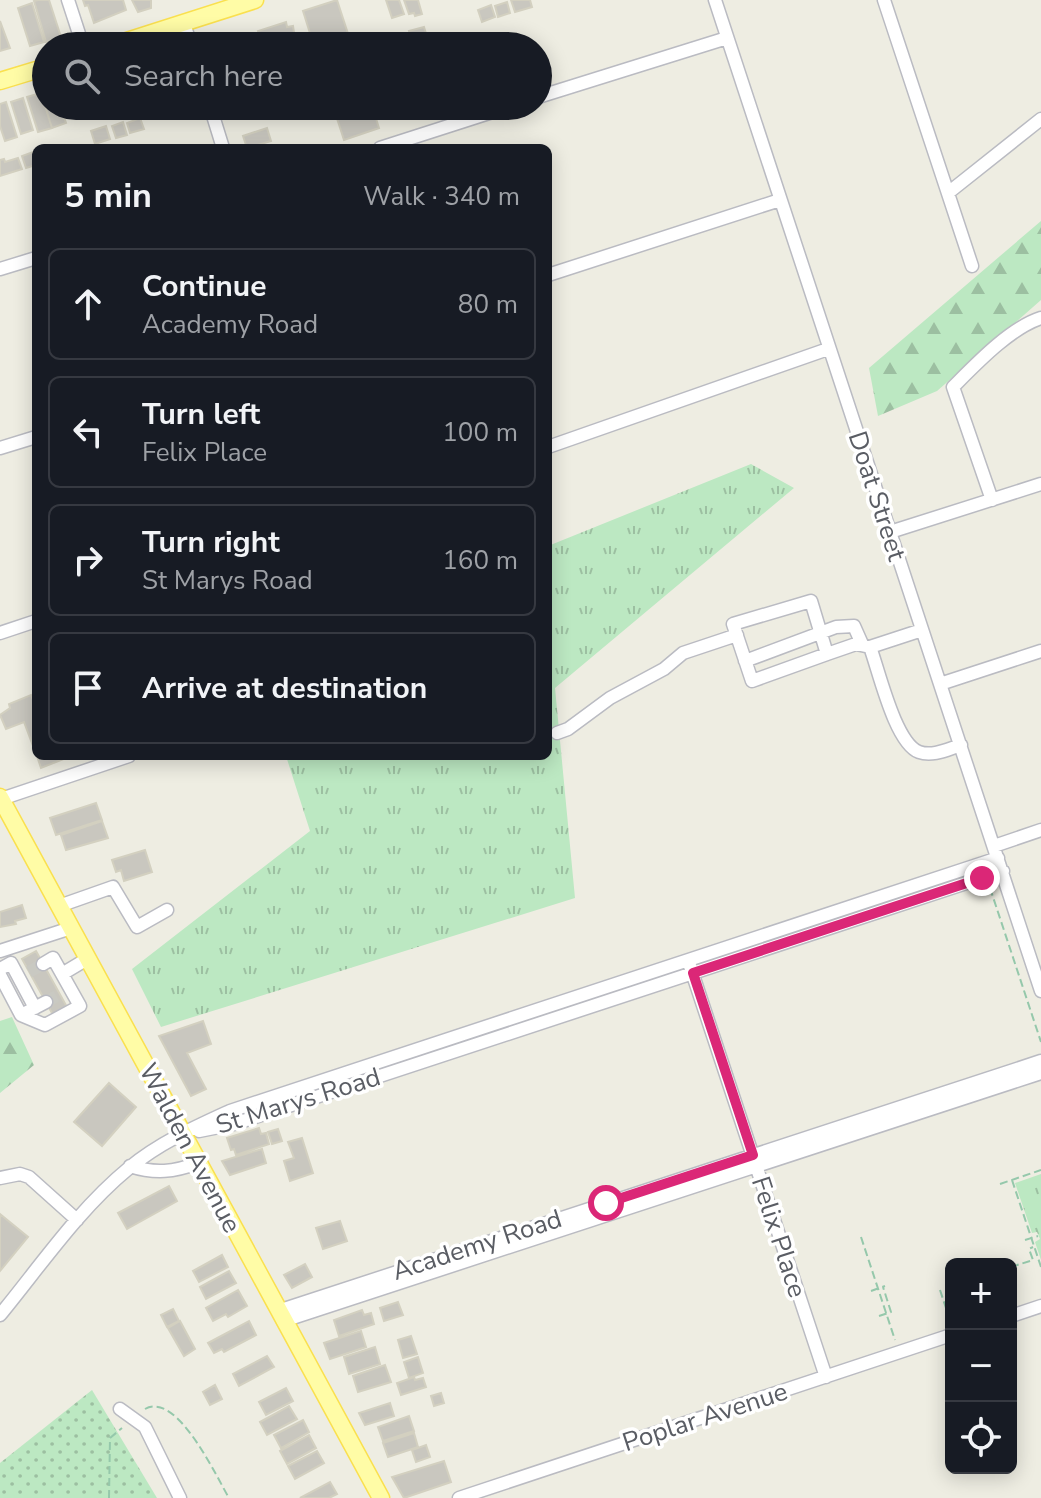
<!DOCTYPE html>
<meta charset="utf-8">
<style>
:root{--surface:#171b24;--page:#20242c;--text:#f1f3f6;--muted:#9ea1a6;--line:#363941}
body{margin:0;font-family:"Nunito Sans",sans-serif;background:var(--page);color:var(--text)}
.controls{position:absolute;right:24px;bottom:24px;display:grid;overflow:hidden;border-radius:12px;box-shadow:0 4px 20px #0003}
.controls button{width:72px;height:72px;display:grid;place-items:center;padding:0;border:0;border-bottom:2px solid var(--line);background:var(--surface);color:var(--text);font:40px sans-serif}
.stop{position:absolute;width:24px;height:24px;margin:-18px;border:6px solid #db2777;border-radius:50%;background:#fff}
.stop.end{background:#db2777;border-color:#fff;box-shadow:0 2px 8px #0008}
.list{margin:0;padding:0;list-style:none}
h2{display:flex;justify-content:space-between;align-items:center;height:104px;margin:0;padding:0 32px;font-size:34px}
h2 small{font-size:26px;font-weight:400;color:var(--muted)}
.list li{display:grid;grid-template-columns:52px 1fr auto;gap:24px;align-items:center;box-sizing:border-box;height:112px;margin:0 16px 16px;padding:0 16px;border:2px solid var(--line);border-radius:12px}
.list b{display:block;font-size:30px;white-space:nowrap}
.list p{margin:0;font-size:26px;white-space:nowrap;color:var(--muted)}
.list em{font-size:26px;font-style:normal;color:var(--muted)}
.icon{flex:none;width:44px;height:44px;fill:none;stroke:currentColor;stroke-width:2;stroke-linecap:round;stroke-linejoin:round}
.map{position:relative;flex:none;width:1041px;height:1498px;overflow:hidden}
.search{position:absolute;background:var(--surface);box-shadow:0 4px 20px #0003;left:32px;top:32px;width:520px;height:88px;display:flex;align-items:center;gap:20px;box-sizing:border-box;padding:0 28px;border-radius:44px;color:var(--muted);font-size:30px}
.panel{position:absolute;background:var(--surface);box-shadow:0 4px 20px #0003;left:32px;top:144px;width:520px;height:616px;border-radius:12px}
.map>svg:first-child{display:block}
.grass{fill:url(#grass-tufts)}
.forest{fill:url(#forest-firs)}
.park{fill:url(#park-dots)}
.building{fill:#c9c7bf;stroke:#d3d0c0;stroke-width:2}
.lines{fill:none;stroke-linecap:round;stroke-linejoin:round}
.minor-tunnel{stroke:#c9c9c2;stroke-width:12;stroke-dasharray:12 6;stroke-linecap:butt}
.minor-casing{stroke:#babbc2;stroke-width:15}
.major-casing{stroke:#fae04f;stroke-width:19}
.path{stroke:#95c8ab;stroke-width:2;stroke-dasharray:8 4;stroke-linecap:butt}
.minor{stroke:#fff;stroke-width:12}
.major{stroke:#fffca6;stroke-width:16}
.route{stroke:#db2777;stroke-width:10}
.labels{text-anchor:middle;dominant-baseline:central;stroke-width:7;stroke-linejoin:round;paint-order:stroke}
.street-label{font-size:26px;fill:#5a5d64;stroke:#fff}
</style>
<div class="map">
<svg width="1041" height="1498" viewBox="0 0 1041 1498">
<defs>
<pattern id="grass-tufts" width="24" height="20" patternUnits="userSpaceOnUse" patternTransform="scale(2)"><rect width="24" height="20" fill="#bce8c2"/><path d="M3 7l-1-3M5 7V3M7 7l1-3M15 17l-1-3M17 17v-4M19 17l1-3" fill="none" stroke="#9cbfa1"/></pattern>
<pattern id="forest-firs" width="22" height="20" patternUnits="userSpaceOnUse" patternTransform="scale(2)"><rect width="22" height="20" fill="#bce8c2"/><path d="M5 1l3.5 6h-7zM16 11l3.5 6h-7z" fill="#9cbfa1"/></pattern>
<pattern id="park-dots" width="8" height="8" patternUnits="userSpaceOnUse" patternTransform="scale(2)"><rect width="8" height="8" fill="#bce8c2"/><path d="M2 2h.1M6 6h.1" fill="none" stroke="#9cbfa1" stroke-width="1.8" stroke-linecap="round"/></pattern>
</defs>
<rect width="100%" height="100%" fill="#eeede2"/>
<path class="grass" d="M751,464L794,488L555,688L575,898L161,1027L132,969L310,831L286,756H548V546Z
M1041,1174V1260L1035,1242L1040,1239L1037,1232L1032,1233L1015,1183Z"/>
<path class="forest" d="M1041,221V300L937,391L878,416L869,368Z
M12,1017L34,1065L0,1093V1021Z"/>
<path class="park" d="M92,1390L157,1498H0V1463Z"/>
<path class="building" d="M38,0H49L61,37L46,42L34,1Z
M83,0H123L126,10L94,23L88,5L85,6Z
M132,0H151V8L138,12Z
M337,0L352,46H314L303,11Z
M386,0H399L404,14L392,18Z
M404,0H418L422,14L415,16L414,13L409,14Z
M511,0H530L532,7L515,12Z
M507,2L510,13L498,17L495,6Z
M32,3L44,42L30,46L18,8Z
M491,5L495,17L482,22L478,10Z
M0,21L10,48L0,51Z
M286,22L287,27L293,26L296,46H254L253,41L260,36L258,31Z
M424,27L428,40L413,45L409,31Z
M46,91V106H60L66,123L52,128L41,93Z
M41,93L52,128L38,132L27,97Z
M23,98L33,130L21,134L11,102Z
M6,102L17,137L5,141L0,126V104Z
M100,106H114L116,114L107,116L106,113L103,114Z
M333,106H372L379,128L344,140Z
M140,118L144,129L130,133L127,123Z
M123,122L127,135L116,138L112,126Z
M106,126L110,139L95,144L91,131Z
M267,128L271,141L247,148L243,136Z
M36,151V165L26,168L22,156Z
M18,158L22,169L0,176V160L4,159L5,162Z
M31,695L36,708V754L24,722L6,729L0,715L10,708L9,704Z
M37,756H71L41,768Z
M96,803L102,820L56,835L50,818Z
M102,821L108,838L66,850L61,835Z
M145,850L152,872L124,881L121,870L116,872L112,860Z
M22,905L26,918L15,921L16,924L0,927V912Z
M36,951L67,1007L53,1015L22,959Z
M203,1021L211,1044L187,1053L206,1089L191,1096L159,1036Z
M109,1083L136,1107L102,1146L74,1122Z
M259,1128L261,1134L266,1133L269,1144L236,1155L234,1149L231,1150L227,1138Z
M278,1129L282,1141L272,1144L268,1132Z
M302,1138L313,1173L290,1181L284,1161L294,1158L288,1142Z
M262,1149L266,1163L230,1175L222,1161Z
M169,1186L177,1201L127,1229L118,1213Z
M0,1214L28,1237L0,1271Z
M340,1221L347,1241L323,1249L316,1228Z
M222,1255L228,1267L199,1282L193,1271Z
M305,1264L312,1277L292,1288L284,1275Z
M229,1271L236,1283L206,1299L200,1287Z
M238,1290L247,1306L228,1317L226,1314L213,1321L206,1308Z
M398,1302L403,1315L384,1321L380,1308Z
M173,1309L179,1321L167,1327L161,1315Z
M362,1310L364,1315L371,1313L374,1324L339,1336L334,1320Z
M180,1321L195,1349L184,1356L168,1328Z
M249,1321L256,1335L224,1352L222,1349L214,1353L208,1343Z
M361,1331L366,1347L330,1359L324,1343Z
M411,1336L417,1354L403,1358L398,1340Z
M375,1347L380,1364L349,1374L344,1357Z
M267,1356L274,1367L239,1386L233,1374Z
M418,1357L423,1373L409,1378L404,1362Z
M385,1365L391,1382L358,1392L353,1376Z
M414,1377L415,1380L423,1378L426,1387L401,1395L397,1383Z
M215,1385L222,1399L210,1405L203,1392Z
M286,1388L293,1401L266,1415L259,1402Z
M441,1393L444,1403L434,1406L431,1396Z
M390,1403L394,1416L365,1425L359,1413Z
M289,1406L297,1419L267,1435L260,1422Z
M409,1416L414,1431L383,1441L378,1427Z
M303,1420L309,1432L281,1448L274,1435Z
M414,1433L418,1447L388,1457L383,1443Z
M309,1435L316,1448L287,1464L280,1451Z
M426,1445L430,1457L416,1462L412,1450Z
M317,1451L324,1463L295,1479L288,1466Z
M444,1461L451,1482L404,1498L392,1477Z
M330,1482L337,1494L329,1498H300Z"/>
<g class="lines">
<path class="minor-tunnel" d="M29,972L43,964
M46,1002L60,994"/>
<g class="minor-casing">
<path id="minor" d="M68,0L83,46
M715,0L1041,991
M884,0L972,266
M184,23L191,46
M538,97L727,38
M210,106L223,148
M380,148L511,106
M948,193L1041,119
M0,269L36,258
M548,275L780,200
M548,447L828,349
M0,448L36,437
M992,500L953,387C976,364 1010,328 1041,318
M890,532L1041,484
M922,630L870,647C879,671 895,743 919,752C933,757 948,749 961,745
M0,633L36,621
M827,654L752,681L733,624L811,601L827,654L856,644L870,647
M745,661L836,627L854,626L862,644
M940,684L1041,651
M557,733L568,729L610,698L664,669L683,653L737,635
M1,799L129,756
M994,846L1041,830
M59,906L113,887L137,927L167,910
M0,951L71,928
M690,966L826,1377
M0,969L11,963L35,1008
M62,974L87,959
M0,975L21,1015L46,1002
M21,1015L45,1025L80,1006L53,958L43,964
M199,1131L234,1124L1003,871
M130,1166C155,1174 174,1172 198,1163
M0,1178L20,1174L29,1177L77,1220
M278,1311L1041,1061
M0,1315C41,1265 79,1209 129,1168C159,1143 195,1127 230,1111L998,858
M1011,1316L1041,1306
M283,1321L1041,1073
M120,1409L145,1427L180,1498
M459,1498L951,1335"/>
</g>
<g class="major-casing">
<path id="major" d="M111,46L255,0
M0,81L46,67
M0,797L381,1498"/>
</g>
<path class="path" d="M990,888L1041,1042
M1012,1180L1041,1267
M1000,1184L1041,1170
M861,1237L895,1340
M1025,1240L1038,1236
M1011,1267L1033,1260L1029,1249L1033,1247
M940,1290L951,1323
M871,1291L885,1286
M879,1316L891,1312L883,1287
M145,1409C177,1391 216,1476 229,1498
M109,1498L110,1438L122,1428"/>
<use href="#minor" class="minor"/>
<use href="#major" class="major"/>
</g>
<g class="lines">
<path class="route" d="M606,1203L753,1155L693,973L982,878"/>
</g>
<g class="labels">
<g class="street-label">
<text transform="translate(877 496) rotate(72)">Doat Street</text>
<text transform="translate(298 1101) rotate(-17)">St Marys Road</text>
<text transform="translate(190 1148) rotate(62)">Walden Avenue</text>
<text transform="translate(779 1237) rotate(72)">Felix Place</text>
<text transform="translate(477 1245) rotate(-18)">Academy Road</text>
<text transform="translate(705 1417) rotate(-18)">Poplar Avenue</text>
</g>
</g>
</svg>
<div class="controls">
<button>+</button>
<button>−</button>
<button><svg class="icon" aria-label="locate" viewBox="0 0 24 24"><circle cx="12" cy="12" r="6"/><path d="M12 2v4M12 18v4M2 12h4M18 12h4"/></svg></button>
</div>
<div class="stop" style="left:606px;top:1203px"></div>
<div class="stop end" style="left:982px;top:878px"></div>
<div class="search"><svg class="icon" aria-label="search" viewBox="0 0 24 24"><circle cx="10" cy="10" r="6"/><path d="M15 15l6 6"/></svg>Search here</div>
<section class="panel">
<h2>5 min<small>Walk · 340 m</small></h2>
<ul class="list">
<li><svg class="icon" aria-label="ahead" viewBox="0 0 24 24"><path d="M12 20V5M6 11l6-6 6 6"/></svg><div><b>Continue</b><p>Academy Road</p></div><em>80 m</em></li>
<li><svg class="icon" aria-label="left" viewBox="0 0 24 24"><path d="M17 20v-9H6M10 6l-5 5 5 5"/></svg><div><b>Turn left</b><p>Felix Place</p></div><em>100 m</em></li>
<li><svg class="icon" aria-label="right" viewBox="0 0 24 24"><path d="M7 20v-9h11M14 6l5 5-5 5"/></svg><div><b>Turn right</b><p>St Marys Road</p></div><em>160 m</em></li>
<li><svg class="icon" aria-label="arrive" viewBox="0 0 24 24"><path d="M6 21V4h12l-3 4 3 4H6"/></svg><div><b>Arrive at destination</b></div></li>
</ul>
</section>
</div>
